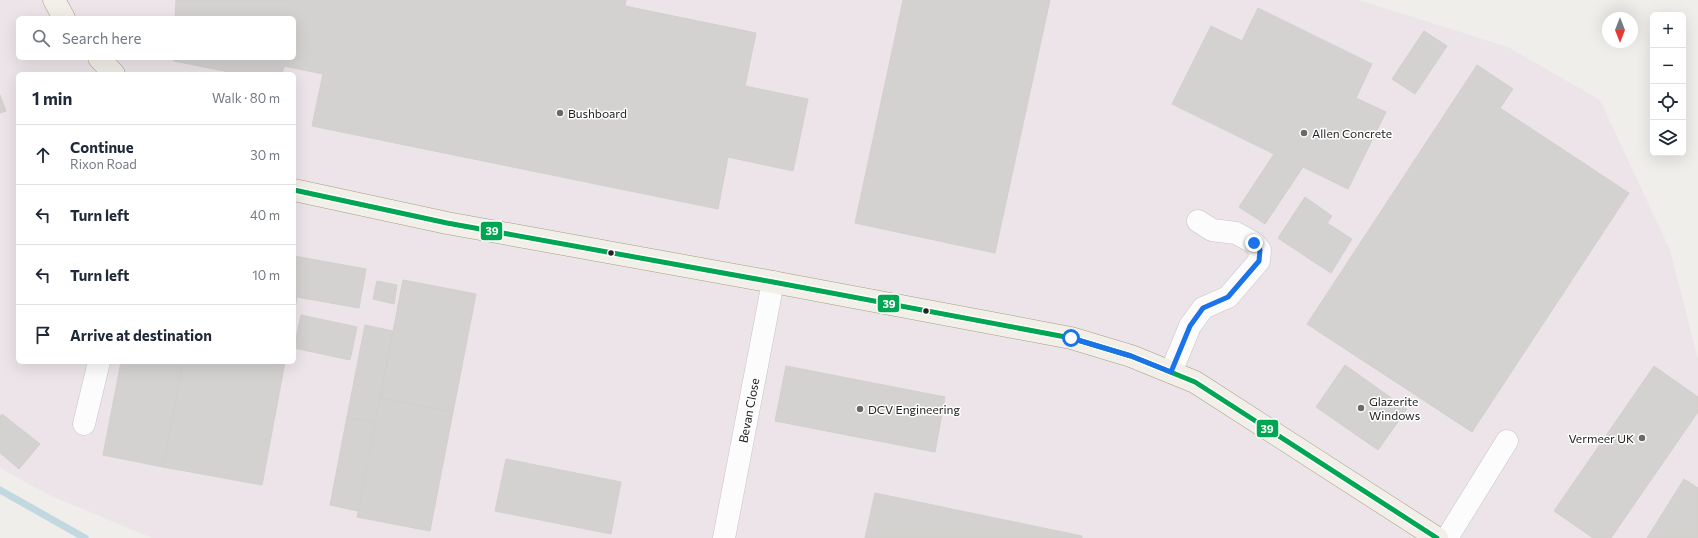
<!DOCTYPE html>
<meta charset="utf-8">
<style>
:root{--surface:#fff;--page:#f2f2f3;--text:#1f2937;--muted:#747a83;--line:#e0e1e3}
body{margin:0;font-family:Commissioner,sans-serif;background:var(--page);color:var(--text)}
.controls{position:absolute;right:12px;top:12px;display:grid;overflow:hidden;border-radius:6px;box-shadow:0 4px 16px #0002}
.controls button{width:36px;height:36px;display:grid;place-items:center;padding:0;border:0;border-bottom:1px solid var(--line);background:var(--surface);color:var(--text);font:20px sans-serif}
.compass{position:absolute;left:1602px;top:12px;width:36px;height:36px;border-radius:50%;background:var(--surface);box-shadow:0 4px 16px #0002;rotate:180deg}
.stop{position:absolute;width:12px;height:12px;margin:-9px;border:3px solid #1a73e8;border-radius:50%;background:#fff}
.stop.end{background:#1a73e8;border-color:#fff;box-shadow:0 1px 4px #0008}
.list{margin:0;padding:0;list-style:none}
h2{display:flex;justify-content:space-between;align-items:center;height:52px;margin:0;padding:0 16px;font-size:17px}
h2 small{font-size:13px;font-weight:400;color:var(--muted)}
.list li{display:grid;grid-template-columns:26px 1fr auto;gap:12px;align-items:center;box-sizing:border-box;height:60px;padding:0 16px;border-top:1px solid var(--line)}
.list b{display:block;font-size:15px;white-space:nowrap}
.list p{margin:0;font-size:13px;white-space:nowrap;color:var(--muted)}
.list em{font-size:13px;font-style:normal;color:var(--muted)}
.icon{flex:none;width:22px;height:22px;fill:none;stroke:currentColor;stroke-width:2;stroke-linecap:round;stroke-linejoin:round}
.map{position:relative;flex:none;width:1698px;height:538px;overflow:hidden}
.search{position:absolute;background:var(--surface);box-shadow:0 4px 16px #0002;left:16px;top:16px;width:280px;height:44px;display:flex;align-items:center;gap:10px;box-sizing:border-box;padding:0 14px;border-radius:6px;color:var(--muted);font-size:15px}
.panel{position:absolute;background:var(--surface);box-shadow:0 4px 16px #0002;left:16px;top:72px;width:280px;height:292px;border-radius:6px}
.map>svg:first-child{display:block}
.industrial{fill:#ece4e8;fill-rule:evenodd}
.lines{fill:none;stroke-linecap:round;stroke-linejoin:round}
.stream{stroke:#c1d8e0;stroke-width:7}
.building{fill:#d4d2d0;stroke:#d2d0cc}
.minor-casing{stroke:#c7c6c5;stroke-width:23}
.major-casing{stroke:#a59e89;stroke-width:23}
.minor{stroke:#fdfcfc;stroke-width:22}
.major{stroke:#f2eee8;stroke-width:22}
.bus-1-casing{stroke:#fff;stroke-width:8}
.bus-1{stroke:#00a651;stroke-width:5}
.route{stroke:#1a73e8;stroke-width:5}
.poi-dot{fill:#6a6968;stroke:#fff;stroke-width:1.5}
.bus-dot{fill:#222;stroke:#fff;stroke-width:1.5}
.labels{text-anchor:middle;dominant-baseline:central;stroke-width:3;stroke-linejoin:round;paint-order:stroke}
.poi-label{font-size:12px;fill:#222;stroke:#fff;text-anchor:start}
.street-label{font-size:12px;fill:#222;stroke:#fff}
.line-badge{stroke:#fff;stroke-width:1.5}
.badge-label{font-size:11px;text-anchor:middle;font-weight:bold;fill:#fff}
</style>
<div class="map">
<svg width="1698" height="538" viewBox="0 0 1698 538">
<rect width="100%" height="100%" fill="#efeeeb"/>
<path class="industrial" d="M0,0H1359L1508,47L1600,100L1670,250L1698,359V538H152L49,495L0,468ZM18,18H294V58H18ZM18,74H294V362H18Z"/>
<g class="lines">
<path class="stream" d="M0,490L85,538"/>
</g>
<path class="building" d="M176,0H626L625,6L756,33L745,86L808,99L793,171L728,157L718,209L312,126L323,74L284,66L282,74H239L174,61V58H294V18H175Z
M903,0H1050L995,253L855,223Z
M1258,8L1372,64L1356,98L1386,112L1348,189L1303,167L1265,224L1239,207L1274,154L1172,104L1211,26L1242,41Z
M1424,31L1447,46L1415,94L1392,79Z
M1477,65L1513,89L1500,108L1629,193L1472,432L1307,324Z
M0,95L6,111L0,113Z
M1305,197L1332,216L1305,256L1278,238Z
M1327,223L1352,239L1331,273L1305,256Z
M294,256L366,269L359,308L297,297L294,313Z
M403,280L476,294L453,412L380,398Z
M377,281L397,285L394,304L373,299Z
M301,315L357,327L350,360L294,348Z
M365,325L393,331L375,423L347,417Z
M121,362H183L163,467L103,455Z
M183,362H285L262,485L163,467Z
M1345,365L1407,409L1378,450L1316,407Z
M786,366L945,397L935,452L775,421Z
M1654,366L1698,397V412L1611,538H1593L1554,511Z
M380,398L453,412L430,531L357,517Z
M2,414L40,444L19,469L0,453V417Z
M347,417L375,423L358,511L330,505Z
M506,459L621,482L611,534L495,511Z
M1684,479L1698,488V538H1647Z
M875,493L1082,536V538H865Z"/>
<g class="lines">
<g class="minor-casing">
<g id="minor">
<path d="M1171,372L1190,326L1203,308L1228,297L1259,261L1260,250L1254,243L1236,233L1212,230L1198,221"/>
<path d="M84,424L99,362"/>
<path id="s1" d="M724,538L773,282"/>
<path d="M1447,538L1507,441"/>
</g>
</g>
<g class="major-casing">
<path id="major" d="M54,0L64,18
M99,58L114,74
M294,190L447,223L773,282L1071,338L1131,356L1195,382L1437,538"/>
</g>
<use href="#minor" class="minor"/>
<use href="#major" class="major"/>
<g class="bus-1-casing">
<path id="bus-1" d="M294,190L447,223L773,282L1071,338L1131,356L1195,382L1437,538"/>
</g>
<use href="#bus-1" class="bus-1"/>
</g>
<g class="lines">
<path class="route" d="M1071,338L1131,356L1171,372L1190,326L1203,308L1228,297L1259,261L1260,250L1254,243"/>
</g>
<g class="poi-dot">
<circle cx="560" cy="113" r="4"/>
<circle cx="1304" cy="133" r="4"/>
<circle cx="1361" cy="408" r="4"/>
<circle cx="860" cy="409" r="4"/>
<circle cx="1642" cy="438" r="4"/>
</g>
<g class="bus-dot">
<circle cx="611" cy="253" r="3.5"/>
<circle cx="926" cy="311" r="3.5"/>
</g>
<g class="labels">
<g class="poi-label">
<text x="568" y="113">Bushboard</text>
<text x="1312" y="133">Allen Concrete</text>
<text x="1369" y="401">Glazerite<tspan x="1369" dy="14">Windows</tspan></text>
<text x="868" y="409">DCV Engineering</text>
<text x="1634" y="438" text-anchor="end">Vermeer UK</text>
</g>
<g class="street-label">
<text stroke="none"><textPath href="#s1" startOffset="130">Bevan Close</textPath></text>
</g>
</g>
<g class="line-badge">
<rect x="480" y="221" width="23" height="20" rx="4" fill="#00a651"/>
<rect x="877" y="294" width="23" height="19" rx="4" fill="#00a651"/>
<rect x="1256" y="419" width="23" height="19" rx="4" fill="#00a651"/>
</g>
<g class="badge-label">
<text x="492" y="235">39</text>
<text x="889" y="308">39</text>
<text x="1267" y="433">39</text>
</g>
</svg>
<div class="controls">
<button>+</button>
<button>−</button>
<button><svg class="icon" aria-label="locate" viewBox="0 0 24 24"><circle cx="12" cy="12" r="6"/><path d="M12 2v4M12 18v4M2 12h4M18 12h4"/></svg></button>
<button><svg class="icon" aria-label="layers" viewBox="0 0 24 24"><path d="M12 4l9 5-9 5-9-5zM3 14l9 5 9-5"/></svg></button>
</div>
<svg class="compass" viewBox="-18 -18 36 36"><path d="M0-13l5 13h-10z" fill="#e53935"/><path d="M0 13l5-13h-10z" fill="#747a83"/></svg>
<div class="stop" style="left:1071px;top:338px"></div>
<div class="stop end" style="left:1254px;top:243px"></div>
<div class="search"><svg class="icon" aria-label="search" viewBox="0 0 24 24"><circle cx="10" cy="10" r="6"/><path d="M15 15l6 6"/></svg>Search here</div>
<section class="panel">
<h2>1 min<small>Walk · 80 m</small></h2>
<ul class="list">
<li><svg class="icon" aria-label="ahead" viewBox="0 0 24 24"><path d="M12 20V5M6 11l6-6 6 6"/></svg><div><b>Continue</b><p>Rixon Road</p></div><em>30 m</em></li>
<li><svg class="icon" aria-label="left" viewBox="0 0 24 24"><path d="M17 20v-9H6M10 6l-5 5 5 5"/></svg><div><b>Turn left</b></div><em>40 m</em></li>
<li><svg class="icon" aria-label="left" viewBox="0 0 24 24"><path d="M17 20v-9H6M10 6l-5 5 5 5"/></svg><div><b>Turn left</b></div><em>10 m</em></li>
<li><svg class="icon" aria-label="arrive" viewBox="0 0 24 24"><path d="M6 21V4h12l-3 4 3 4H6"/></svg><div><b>Arrive at destination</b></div></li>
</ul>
</section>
</div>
